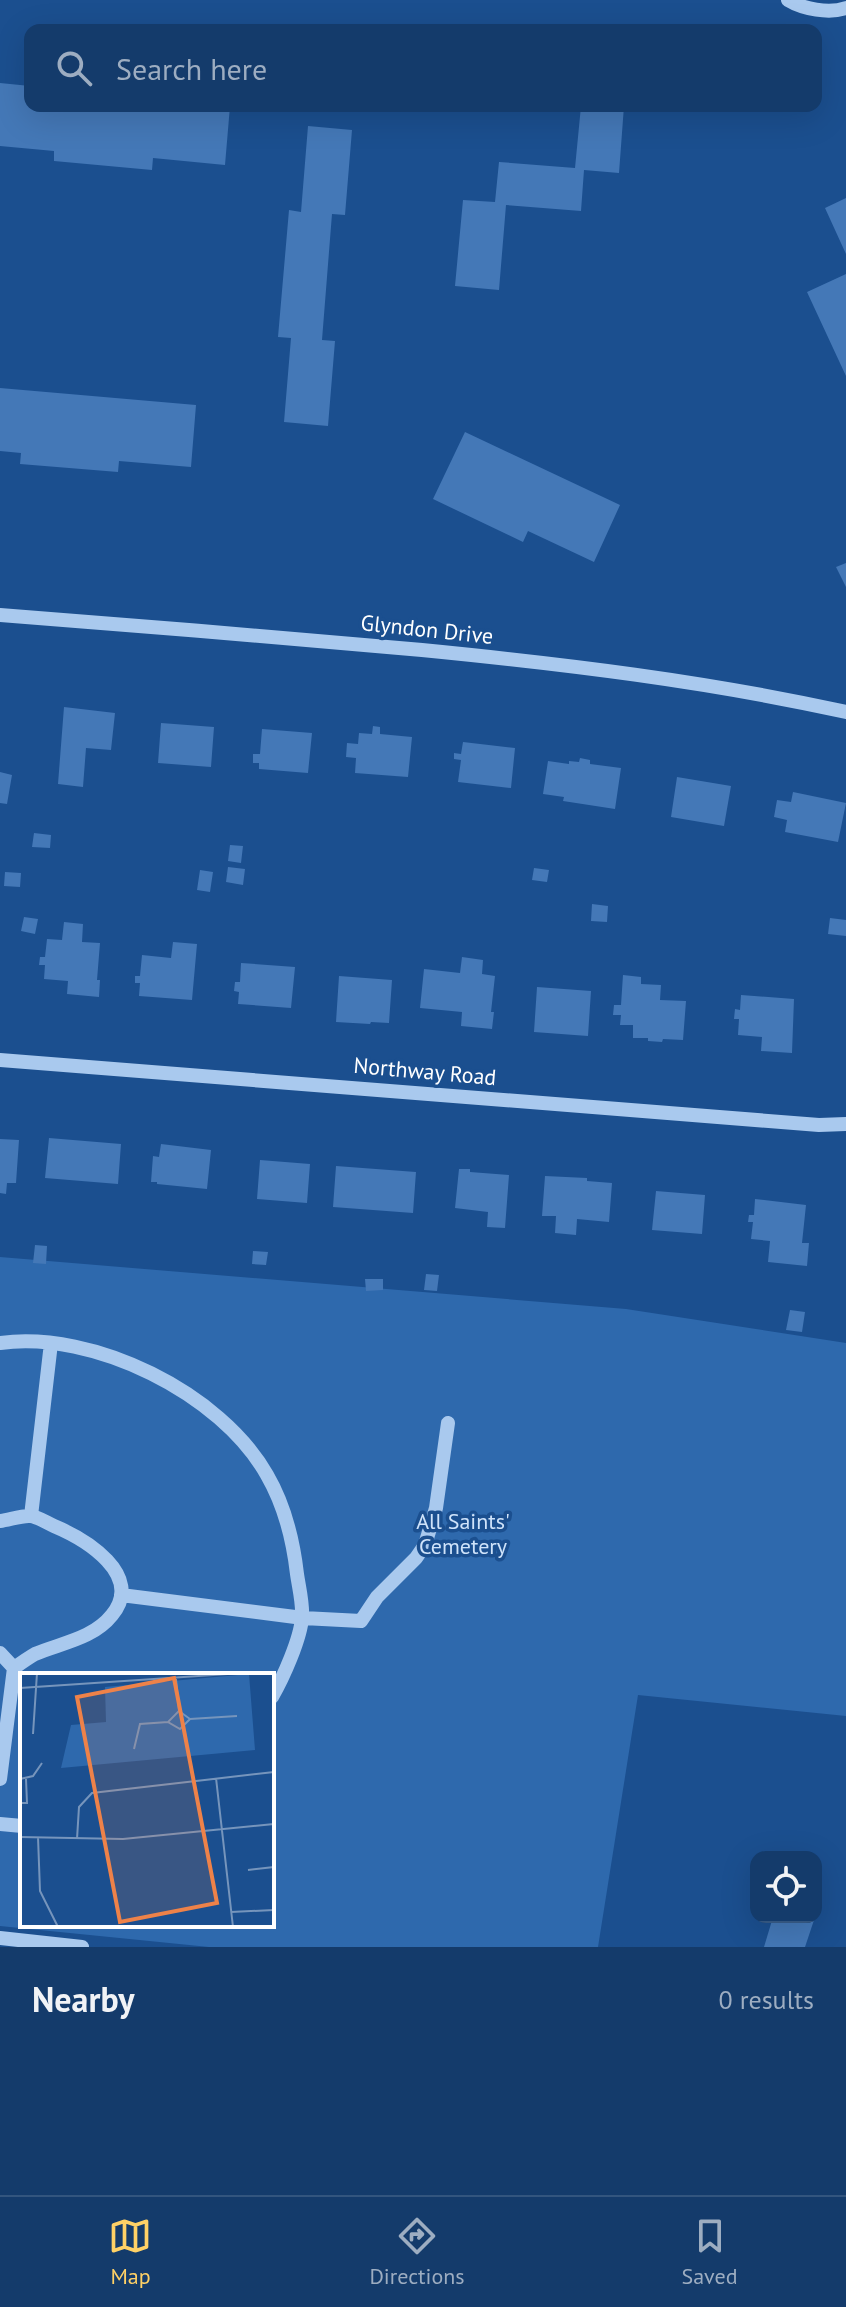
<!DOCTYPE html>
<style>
:root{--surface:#143b6b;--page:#1d4271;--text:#f1f3f6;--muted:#9dadc1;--line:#33557e;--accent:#ffd166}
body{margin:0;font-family:"PT Sans",sans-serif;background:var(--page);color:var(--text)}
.controls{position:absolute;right:24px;bottom:24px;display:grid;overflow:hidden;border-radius:16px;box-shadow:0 8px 32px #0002}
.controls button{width:72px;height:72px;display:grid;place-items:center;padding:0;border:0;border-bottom:2px solid var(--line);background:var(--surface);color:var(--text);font:40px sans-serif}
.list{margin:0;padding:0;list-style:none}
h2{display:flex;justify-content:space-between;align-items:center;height:104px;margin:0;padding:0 32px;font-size:34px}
h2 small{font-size:26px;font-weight:400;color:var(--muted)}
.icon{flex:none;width:44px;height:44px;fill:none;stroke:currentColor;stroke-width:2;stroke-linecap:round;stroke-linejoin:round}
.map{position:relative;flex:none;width:846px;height:1947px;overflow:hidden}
.search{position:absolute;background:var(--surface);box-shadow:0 8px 32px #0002;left:24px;right:24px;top:24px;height:88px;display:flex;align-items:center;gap:20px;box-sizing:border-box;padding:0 28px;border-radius:16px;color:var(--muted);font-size:30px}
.sheet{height:248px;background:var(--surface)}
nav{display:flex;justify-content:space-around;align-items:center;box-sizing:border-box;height:112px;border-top:2px solid var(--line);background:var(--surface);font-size:22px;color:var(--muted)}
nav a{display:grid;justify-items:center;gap:4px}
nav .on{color:var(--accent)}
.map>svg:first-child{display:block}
.green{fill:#2e69ad;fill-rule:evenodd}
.building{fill:#4478b7}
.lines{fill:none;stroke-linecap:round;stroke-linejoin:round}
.minor{stroke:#a9c9ee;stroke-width:14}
.labels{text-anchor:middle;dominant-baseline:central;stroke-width:7;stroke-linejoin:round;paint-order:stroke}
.street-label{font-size:22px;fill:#fff;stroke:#1b4f8f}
.park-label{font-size:22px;fill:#cfe3fa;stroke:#1b4f8f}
.inset-road{fill:none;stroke:#7695bc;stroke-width:2}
.view{fill:#ee8249;fill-opacity:0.15;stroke:#ee8249;stroke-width:4}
.inset-edge{fill:none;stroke:#fff;stroke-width:4}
</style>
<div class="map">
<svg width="846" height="1947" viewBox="0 0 846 1947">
<rect width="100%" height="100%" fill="#1b4f8f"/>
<path class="green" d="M0,1257L626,1309L846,1343V1716L638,1695L598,1947H209L0,1926ZM22,1675H272V1925H22Z"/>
<path class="building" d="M0,83L30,86V106H230L225,165L153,158L152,170L54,161V151L0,146Z
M581,106H624L619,173L584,170L581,211L506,205L499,290L455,286L463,200L495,202L499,162L575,168Z
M308,126L352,130L345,215L332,214L322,340L335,341L328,426L284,422L291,338L278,337L289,210L301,212Z
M846,198V254L825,208Z
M846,274V376L807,292Z
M0,388L196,405L191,467L119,461L118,472L20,464L21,453L0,451Z
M465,432L620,505L594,562L528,531L523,542L433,499Z
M846,563V587L836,567Z
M64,707L115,713L111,750L86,748L83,787L58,784Z
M161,723L214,727L211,767L158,763Z
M373,726L380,727V734L412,737L408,777L355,773L356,758L346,757L347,743L358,744L359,733L372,734Z
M262,729L312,733L308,773L259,769V763H253V754H260Z
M463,742L515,748L511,788L458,782L461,760L454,759V753L461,754Z
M580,758L590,760V764L621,768L615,809L563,801L564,797L543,794L548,761L569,764V761L579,762Z
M0,772L12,775L7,804L0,803Z
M677,777L731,786L724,826L671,817Z
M793,792L846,803L838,842L785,832L787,820L774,817L777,800L791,802Z
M34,833L51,835L50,848L32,847Z
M230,845L243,846L241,863L228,861Z
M228,867L245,869L243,885L226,882Z
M534,868L549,870L547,882L532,880Z
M200,870L213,872L210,892L197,890Z
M5,872L21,873L20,887L4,886Z
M592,904L608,906L607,922L591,921Z
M24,917L38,919L35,934L21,931Z
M830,918L846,920V936L828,934Z
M64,922L83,924L82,942L100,943L97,980H100L99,997L67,994L68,981L44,979L45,965H39L40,957H45L47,939L62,940Z
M173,942L197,944L192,1000L139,996L140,983H135V976H140L142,955L171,958Z
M462,957L483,960L482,974L495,976L491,1012H494L492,1029L461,1026L462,1012L420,1008L424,969L460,973Z
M241,963L295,967L291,1008L238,1004L239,992L234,991L235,982H240Z
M623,975L641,977V984L661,985L660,1000L686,1001L683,1040L663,1039L662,1042L648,1041V1038H633V1025H620L621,1015H613L614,1005H621Z
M339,976L392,980L389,1023L371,1022L370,1024L336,1022Z
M537,987L591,991L588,1036L534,1032Z
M741,995L794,999L792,1053L761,1051L762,1037L738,1035L739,1019H734L735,1009L740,1010Z
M49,1138L121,1144L118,1184L45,1178Z
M0,1139L19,1140L16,1183H7L6,1194L0,1193Z
M161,1144L211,1150L207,1189L157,1184V1182H151L153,1156L159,1157Z
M260,1160L310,1164L307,1203L257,1199Z
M336,1166L416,1172L413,1213L333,1207Z
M459,1169H470V1172L509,1175L505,1228L487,1227L488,1212L455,1208Z
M545,1176L587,1178V1181L612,1183L609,1222L577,1219L576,1235L555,1233L556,1216H542Z
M656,1191L705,1195L702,1234L652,1230Z
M755,1199L806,1205L802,1243H809L807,1266L768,1262L770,1241L751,1239L753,1222H748L749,1215H754Z
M35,1245L47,1246L46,1264L33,1263Z
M253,1251L268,1252L266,1265L252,1264Z
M426,1274L439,1275L437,1291L424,1290Z
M365,1279H383V1290L366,1291Z
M790,1310L805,1312L802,1332L786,1330Z
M773,1917H815L805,1947H764Z"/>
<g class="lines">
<path class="minor" d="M788,0C803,9 829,14 846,8
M0,615C141,626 281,637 422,650C564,664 706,681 846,712
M0,1060L819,1125L846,1124
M0,1343C93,1330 221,1393 267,1475C285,1506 293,1539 297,1574C299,1588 303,1603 302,1617C301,1638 283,1678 272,1697
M31,1516L51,1343
M0,1521C9,1520 22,1515 31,1516C38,1517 47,1523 54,1526C85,1539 145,1575 112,1615C93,1639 61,1643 35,1654C28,1658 21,1663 14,1668
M121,1595L303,1618L361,1621L377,1597L416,1558L425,1545L436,1508L448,1423
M0,1653L14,1668
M0,1779L14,1668
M0,1824L22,1826
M0,1938L82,1947"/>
</g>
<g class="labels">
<g class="street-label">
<text transform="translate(427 629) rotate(6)">Glyndon Drive</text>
<text transform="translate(425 1071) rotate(5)">Northway Road</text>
</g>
<g class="park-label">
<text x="463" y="1521">All Saints'<tspan x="463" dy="25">Cemetery</tspan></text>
</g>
</g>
<g transform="translate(20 1673)">
<rect width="254" height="254" fill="#1b4f8f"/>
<path d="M229,1L235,77L41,95L51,52L86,49L85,14Z" fill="#2e69ad"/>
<path class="inset-road" d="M156,6L159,38L148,49L160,56L170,46L159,38M0,15L223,0M170,46L217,43M13,61L17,0M114,76L120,51L148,49M196,105L213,254M0,106L13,103L22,90M0,130H7L6,106M0,164L103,166L254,151M18,164L20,218L38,254M57,166L59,134L72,120L254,99M228,197L254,194M211,239L254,237"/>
<path class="view" d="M154,5L197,230L100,249L57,24Z"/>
<rect width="254" height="254" class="inset-edge"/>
</g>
</svg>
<div class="controls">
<button><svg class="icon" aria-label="locate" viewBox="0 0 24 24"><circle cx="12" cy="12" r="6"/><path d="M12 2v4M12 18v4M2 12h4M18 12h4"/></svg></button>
</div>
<div class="search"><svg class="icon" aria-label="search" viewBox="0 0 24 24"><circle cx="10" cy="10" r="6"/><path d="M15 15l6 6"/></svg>Search here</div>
</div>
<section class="sheet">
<h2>Nearby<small>0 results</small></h2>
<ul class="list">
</ul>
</section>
<nav>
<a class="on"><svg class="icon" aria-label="map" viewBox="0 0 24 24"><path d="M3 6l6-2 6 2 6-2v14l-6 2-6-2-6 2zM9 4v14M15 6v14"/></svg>Map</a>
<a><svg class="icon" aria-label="directions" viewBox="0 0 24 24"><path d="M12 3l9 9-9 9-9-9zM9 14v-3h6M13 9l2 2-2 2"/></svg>Directions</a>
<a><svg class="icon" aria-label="saved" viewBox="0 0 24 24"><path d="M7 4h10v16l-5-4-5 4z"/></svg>Saved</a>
</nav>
